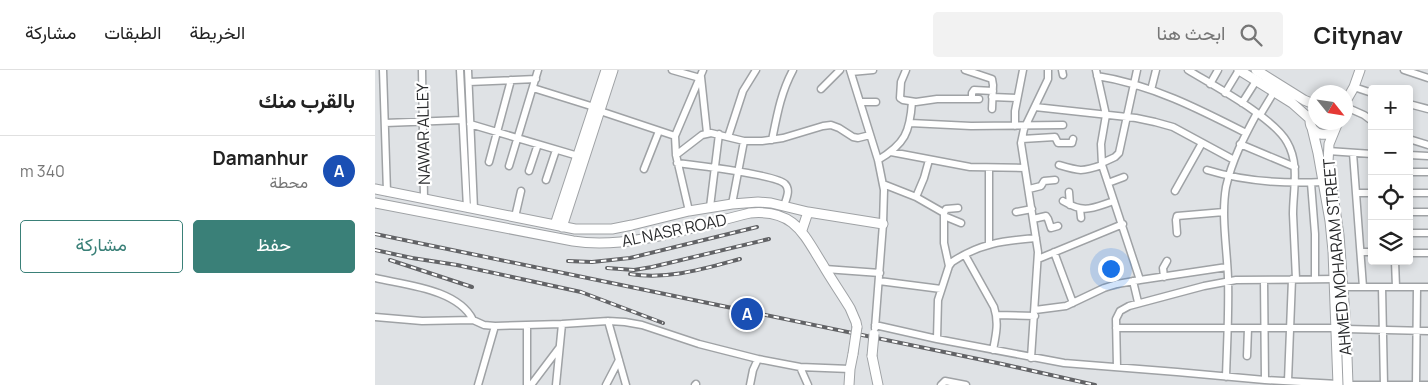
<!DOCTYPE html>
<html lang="ar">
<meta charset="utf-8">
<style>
:root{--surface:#fff;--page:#f2f2f2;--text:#222;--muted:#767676;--line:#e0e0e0;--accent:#3a8078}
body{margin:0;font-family:Manrope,Vazirmatn,sans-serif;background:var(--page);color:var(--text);direction:rtl}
.controls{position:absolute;right:15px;top:15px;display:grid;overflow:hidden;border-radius:5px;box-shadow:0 2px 8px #0003}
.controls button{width:45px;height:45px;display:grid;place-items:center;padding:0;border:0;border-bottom:1px solid var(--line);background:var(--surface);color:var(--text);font:25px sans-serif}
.compass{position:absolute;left:933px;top:15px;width:45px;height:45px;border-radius:50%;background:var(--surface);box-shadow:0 2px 8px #0003;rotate:120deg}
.you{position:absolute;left:735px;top:198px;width:18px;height:18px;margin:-12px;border:4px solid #fff;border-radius:50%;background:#1a73e8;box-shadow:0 0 0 8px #1a73e833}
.badge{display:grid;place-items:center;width:32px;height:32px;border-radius:50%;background:var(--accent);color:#fff;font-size:16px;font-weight:700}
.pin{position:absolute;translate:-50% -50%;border:2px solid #fff;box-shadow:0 1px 5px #0006}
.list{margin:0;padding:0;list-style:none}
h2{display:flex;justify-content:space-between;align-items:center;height:65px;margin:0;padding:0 20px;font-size:21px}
h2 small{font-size:16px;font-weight:400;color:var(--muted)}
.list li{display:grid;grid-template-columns:32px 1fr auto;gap:15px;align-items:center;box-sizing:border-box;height:70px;padding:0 20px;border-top:1px solid var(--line)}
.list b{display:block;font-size:19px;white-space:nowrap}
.list p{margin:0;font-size:16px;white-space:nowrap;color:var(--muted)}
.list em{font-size:16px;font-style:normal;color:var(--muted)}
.actions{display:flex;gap:10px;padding:15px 20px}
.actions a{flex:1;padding:11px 0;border:1px solid var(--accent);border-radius:5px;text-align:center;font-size:18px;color:var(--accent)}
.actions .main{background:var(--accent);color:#fff}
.icon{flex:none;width:28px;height:28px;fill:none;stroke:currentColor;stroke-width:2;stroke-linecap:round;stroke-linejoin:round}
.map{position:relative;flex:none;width:1053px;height:315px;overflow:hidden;direction:ltr}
header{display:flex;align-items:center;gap:30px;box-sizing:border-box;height:70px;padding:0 25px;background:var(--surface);border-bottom:1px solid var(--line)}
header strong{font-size:24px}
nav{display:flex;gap:28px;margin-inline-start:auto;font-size:18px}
.search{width:350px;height:45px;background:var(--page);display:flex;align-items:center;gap:12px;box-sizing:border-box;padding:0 18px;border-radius:5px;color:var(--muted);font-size:19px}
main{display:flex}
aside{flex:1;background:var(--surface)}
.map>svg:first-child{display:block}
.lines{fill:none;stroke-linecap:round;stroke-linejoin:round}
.street-casing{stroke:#9fa2a5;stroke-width:9}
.secondary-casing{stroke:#9fa2a5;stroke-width:11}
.street{stroke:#fff;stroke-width:6}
.secondary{stroke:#fff;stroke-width:9}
.rail-casing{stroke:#626366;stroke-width:4}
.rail{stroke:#fff;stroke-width:2;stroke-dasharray:5.5;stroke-linecap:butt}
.secondary-bridge-casing{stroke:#9fa2a5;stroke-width:11;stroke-linecap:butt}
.secondary-bridge{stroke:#fff;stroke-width:9}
.labels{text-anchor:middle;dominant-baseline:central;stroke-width:4.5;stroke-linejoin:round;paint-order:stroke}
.street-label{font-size:16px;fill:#292a2c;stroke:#fff}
</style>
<header>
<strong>Citynav</strong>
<div class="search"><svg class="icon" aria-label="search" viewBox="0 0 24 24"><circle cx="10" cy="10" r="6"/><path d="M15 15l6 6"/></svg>ابحث هنا</div>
<nav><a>الخريطة</a><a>الطبقات</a><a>مشاركة</a></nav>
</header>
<main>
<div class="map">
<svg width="1053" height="315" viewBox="0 0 1053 315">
<rect width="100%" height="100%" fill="#dfe2e5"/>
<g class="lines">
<g class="street-casing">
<path id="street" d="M8,0L12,122
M47,0L49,129
M85,0L92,138
M93,0L99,139
M297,0L325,8
M475,0L503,90L509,120L508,154L500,258
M531,0L526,12L525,28L528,30L541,32L562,29H604
M590,0L617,9L618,15L617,39
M687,0L688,5
M721,0L731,45L726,74L727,95L765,210
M813,0C839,16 898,47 912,72C925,94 918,120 918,144C919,166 920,188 921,209
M1029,0L1053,8
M476,2L498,0
M722,6C775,14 824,39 871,63
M326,7L332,63
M94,12L161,9
M835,14L843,0
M979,17L997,23
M158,18L219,37
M446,19L465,0
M776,20L781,0
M850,23L864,0
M617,27L642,28
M597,29V23L599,20L618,21
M485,32H501
M867,33L881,11
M1034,34L1053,39
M660,37L761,48L780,52L798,57L859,90
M971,37L989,45L997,51
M225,41L300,66
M885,45L899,22
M10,53L87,50
M535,53L596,56L688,55
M95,54L203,86
M640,56V41L648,0
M353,67L368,21L381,0
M647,69L680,67L683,73H697L698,69
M1034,69L1053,75
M397,70C402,45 406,22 418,0
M865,74L920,97
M953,81L997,84
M516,82L595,97L650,98
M978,83L988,217
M301,85L327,65L336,63L369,71H387L408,68L448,56L456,55L464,58L478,67L483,68L495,65
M1034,85L1053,86
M503,90C530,74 535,62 537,32
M114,92L136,10
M302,93C319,95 402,105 410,114C416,120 411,129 409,136
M727,93L740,87L744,83L762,0
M684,95C704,101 707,102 727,95
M134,96L163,0
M269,99L284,61
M832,100C871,112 908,114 948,112
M154,101L163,74
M1034,102H1053
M171,110L181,80
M733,113L749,107
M936,113L940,164V209
M508,114L541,127L569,143
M654,119L666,116L669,111L680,110
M800,121L827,73
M694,122L695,135
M981,123H997
M1034,123H1053
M541,127L549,108L554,90
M688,131C710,144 717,138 739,131
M357,134L369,71
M335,137L344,64
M705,139L706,148
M314,141L301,85L300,66L328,0
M641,142L657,139
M1034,142H1053
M569,146L586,153
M140,147L146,121
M658,149L671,146L673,149L676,158L683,156
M802,163L801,150L802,146L849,142
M1034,163H1053
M614,174V98
M679,182L698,233
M986,182H997
M1034,183H1053
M590,185L619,237C624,252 621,265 618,280
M663,189L748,154
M1020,191L1021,217
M574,196L569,173V143L571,139L583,138
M450,199L505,203
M789,207L788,198L792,191
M0,208C30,215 83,219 98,250
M889,210L890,310
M504,211L566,219
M758,211L763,232
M968,217H1053
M1007,217L1009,315
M660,240L691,236L729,218L742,214L765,210L852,197
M621,245L660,246
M0,247L47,251L98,250L109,255L120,256L187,254L233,251L250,252L267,255L324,274L383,289L425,297L475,299
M233,251L251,315
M500,255L562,269L689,293L802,302L890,310L963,314
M741,258H960
M971,259L1053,261
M562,269L563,230L574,196L577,192C605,173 628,171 661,168
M872,286L873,258
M656,288L663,182L646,73L649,59L673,9V0
M425,297L433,315
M742,297L741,249L745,241L754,236L829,216L861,210L963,209
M851,307C852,274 854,241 853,208C852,178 846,146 851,117C857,90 869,67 882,43
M913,311L917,209
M103,315L120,256
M152,315V255
M156,315L184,278
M181,315L187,254
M231,315L244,290
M320,315L321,314
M375,315L378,300L383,289
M566,315L570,311L591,315
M973,315H1053
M1041,315L1042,217"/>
</g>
<g class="secondary-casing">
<path id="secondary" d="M864,0L917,33L935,49
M881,0L929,30L941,35
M971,31L979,17L985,0
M941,39C926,53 942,72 959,61
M963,52L954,74L953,92L964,165L971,259L973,315
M937,58L943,83L955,151L958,181L963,315
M0,119L200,159H237L257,155L314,141L357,134L383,132L396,133L433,142L508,154
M0,133L198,171C255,180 320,156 375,143C419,139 428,163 448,195C456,209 466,223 475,238L481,252L482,257
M180,155L231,0
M187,157L238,0
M427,160L433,142
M497,286L503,315
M474,315L475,299L478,284"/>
</g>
<use href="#street" class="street"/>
<use href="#secondary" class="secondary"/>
<g class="rail-casing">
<path id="rail" d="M0,164L627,294L720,315
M0,180L37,188L82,195L206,222L288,253
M15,190L97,217
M193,191L217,192L255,188L382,157
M232,198L259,200L277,197L394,169
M255,204C293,210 328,199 365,189"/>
</g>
<use href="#rail" class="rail"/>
<g class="secondary-bridge-casing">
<path id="secondary-bridge" d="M478,284L482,257
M497,286L499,264"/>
</g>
<use href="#secondary-bridge" class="secondary-bridge"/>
</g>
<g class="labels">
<g class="street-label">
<text transform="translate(48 64) rotate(-91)">NAWAR ALLEY</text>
<text transform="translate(299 160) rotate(-12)">AL NASR ROAD</text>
<text transform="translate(962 187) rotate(-95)">AHMED MOHARAM STREET</text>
</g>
</g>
</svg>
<div class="controls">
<button>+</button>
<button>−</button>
<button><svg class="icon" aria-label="locate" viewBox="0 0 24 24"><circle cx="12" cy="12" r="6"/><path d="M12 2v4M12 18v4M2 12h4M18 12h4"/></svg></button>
<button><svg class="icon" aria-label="layers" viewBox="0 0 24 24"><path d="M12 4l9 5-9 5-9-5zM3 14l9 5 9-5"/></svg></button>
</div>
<svg class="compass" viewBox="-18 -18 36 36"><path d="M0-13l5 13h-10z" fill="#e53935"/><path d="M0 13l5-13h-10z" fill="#767676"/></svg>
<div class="you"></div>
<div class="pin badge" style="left:372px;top:244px;background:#1a4fb4">A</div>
</div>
<aside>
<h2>بالقرب منك<small></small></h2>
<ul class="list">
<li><span class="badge" style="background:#1a4fb4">A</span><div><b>Damanhur</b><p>محطة</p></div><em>340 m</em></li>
</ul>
<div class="actions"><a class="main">حفظ</a><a>مشاركة</a></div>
</aside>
</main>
